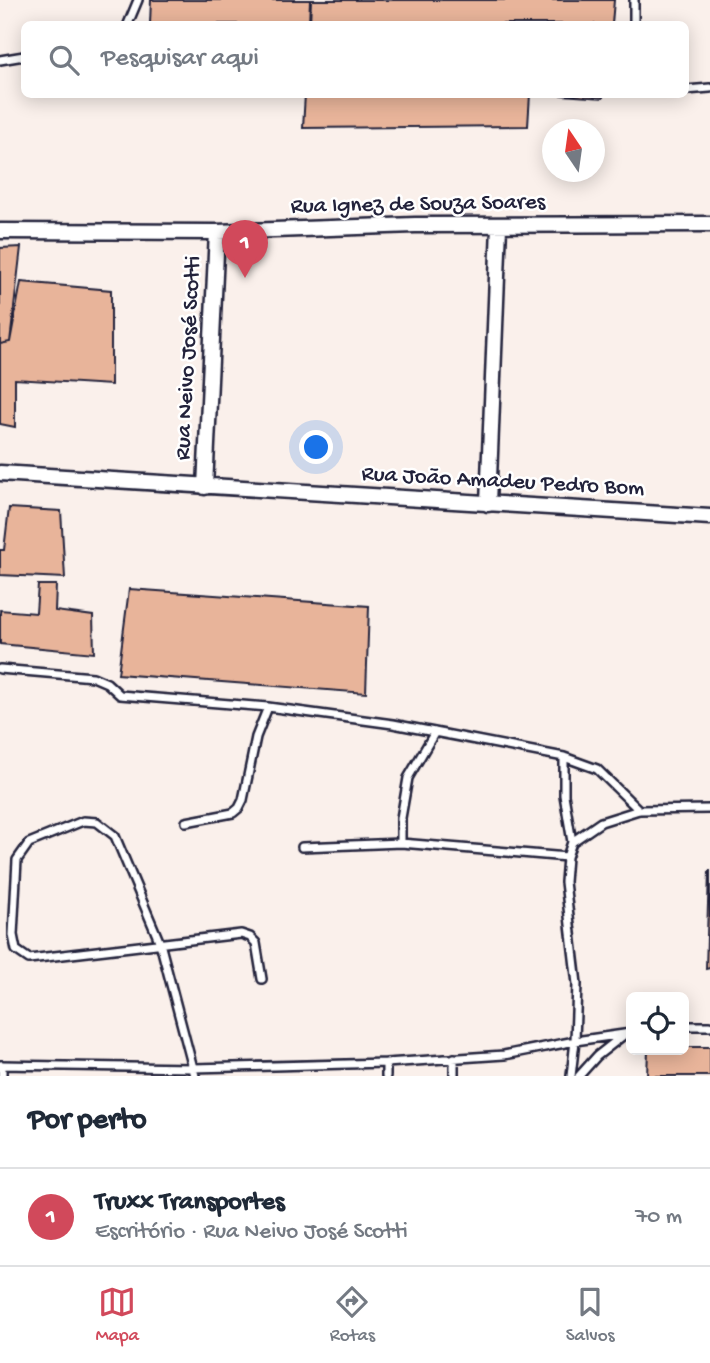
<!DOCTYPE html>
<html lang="pt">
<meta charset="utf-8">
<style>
:root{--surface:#fff;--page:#f2f2f3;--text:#1f2937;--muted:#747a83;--line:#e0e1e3;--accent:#d1495b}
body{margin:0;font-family:"Gochi Hand",sans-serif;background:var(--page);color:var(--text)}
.controls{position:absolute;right:21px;bottom:21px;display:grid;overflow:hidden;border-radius:10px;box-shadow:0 4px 18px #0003}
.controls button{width:63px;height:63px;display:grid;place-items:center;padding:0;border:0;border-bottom:2px solid var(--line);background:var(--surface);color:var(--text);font:35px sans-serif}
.compass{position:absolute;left:542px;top:119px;width:63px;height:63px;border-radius:50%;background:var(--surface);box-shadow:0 4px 18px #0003;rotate:347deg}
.you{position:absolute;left:317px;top:448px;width:24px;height:24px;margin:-18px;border:5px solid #fff;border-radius:50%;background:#1a73e8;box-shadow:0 0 0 10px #1a73e833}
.badge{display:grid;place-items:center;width:46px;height:46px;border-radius:50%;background:var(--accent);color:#fff;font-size:23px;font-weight:700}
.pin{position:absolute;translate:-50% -58px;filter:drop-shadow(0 2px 4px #0008)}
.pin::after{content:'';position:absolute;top:37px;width:24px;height:21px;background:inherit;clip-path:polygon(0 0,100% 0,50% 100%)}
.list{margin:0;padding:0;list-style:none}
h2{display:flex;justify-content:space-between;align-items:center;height:91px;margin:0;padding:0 28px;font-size:30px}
h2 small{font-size:23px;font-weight:400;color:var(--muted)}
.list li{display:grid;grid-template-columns:46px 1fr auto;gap:21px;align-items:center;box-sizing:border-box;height:98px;padding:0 28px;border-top:2px solid var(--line)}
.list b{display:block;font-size:26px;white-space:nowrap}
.list p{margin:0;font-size:23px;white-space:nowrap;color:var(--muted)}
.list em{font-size:23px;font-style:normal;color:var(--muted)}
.icon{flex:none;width:38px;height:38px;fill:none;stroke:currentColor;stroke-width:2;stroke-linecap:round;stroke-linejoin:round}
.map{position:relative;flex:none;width:710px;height:1076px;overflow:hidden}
.search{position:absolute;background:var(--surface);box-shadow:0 4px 18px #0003;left:21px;right:21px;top:21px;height:77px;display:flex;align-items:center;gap:18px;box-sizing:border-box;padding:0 24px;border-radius:10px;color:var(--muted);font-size:26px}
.sheet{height:189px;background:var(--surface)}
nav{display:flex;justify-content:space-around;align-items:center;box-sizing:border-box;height:98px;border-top:2px solid var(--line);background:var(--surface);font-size:19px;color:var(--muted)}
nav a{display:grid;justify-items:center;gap:4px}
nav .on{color:var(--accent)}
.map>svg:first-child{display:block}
.building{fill:#e8b49a;stroke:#22223b;stroke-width:2}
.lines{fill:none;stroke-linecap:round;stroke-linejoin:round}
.service-casing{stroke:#22223b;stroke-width:12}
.minor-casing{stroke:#22223b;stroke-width:19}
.service{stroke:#fff;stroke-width:7}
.minor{stroke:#fff;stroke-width:14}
.labels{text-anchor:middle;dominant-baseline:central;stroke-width:5;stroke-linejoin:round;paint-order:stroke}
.street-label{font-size:23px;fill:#22223b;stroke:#fff}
</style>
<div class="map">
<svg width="710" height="1076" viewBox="0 0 710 1076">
<rect width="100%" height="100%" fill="#faf0eb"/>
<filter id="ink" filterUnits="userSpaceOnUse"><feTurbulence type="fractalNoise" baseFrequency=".0143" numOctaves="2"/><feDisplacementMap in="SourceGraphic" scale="14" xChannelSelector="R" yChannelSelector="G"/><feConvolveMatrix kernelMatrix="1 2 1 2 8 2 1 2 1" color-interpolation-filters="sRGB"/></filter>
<g filter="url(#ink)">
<path class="building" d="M151,0H310L309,24H150Z
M311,0H614L612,24H310Z
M305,94H530L528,126L303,128Z
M547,94H603V98Z
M21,247L10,342L0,344V248Z
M21,282L111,290V385L15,379V427L0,424V344L10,342Z
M9,508L61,511L65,578L0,575V550H4Z
M38,585H56L55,611L93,616L94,653L0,644V610L36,613Z
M129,589L369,606L366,693L118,674Z
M709,871H710V968L706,969Z
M684,1047H710V1076H647L648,1050H684Z"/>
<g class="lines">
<g class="service-casing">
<path id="service" d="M128,24L138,0
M634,24V0
M0,60L24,56
M686,90L710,88
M0,669L93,677L107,683L120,695L268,707L393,724L564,757L597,769L639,810
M564,757V795L572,842
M186,822L233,813L239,808L243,800L256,737L268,707
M401,843V818L408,778L435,732
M302,847L401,843L567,857
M262,979L256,943L250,937L241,934L29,959L16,950L13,935L17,860L29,843L83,821L97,822L115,836L160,943L193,1068L386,1063
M684,1026H710
M0,1065L193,1068L195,1076
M2,1076V1065
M386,1076V1063L504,1055L575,1041L577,984L565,882L567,857L572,842L601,822L639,810L710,809
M454,1076V1058
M571,1076L575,1041L631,1033
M579,1076L597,1056L625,1034"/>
</g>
<g class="minor-casing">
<path id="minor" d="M0,231L217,232L415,225L710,224
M0,473L710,517
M205,487L217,232
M488,504L499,226"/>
</g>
<use href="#service" class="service"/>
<use href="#minor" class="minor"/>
</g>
</g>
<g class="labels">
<g class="street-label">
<text transform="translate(418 205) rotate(-1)">Rua Ignez de Souza Soares</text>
<text transform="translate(189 358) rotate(-87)">Rua Neivo José Scotti</text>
<text transform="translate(503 482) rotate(3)">Rua João Amadeu Pedro Bom</text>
</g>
</g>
</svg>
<div class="controls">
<button><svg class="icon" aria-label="locate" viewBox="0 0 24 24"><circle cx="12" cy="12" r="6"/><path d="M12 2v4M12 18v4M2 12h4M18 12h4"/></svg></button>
</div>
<svg class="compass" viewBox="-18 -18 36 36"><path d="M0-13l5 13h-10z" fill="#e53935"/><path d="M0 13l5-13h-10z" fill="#747a83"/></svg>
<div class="you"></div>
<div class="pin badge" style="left:245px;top:278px">1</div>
<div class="search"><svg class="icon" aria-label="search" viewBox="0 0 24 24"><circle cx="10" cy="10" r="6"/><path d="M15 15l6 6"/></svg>Pesquisar aqui</div>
</div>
<section class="sheet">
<h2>Por perto<small></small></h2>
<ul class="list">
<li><span class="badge">1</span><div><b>Truxx Transportes</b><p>Escritório · Rua Neivo José Scotti</p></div><em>70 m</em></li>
</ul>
</section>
<nav>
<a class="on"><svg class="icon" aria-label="map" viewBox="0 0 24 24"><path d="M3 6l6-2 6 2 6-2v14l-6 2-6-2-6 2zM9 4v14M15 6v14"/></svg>Mapa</a>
<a><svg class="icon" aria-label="directions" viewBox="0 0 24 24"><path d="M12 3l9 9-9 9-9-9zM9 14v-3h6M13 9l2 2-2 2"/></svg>Rotas</a>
<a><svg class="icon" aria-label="saved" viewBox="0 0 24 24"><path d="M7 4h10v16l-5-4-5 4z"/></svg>Salvos</a>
</nav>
